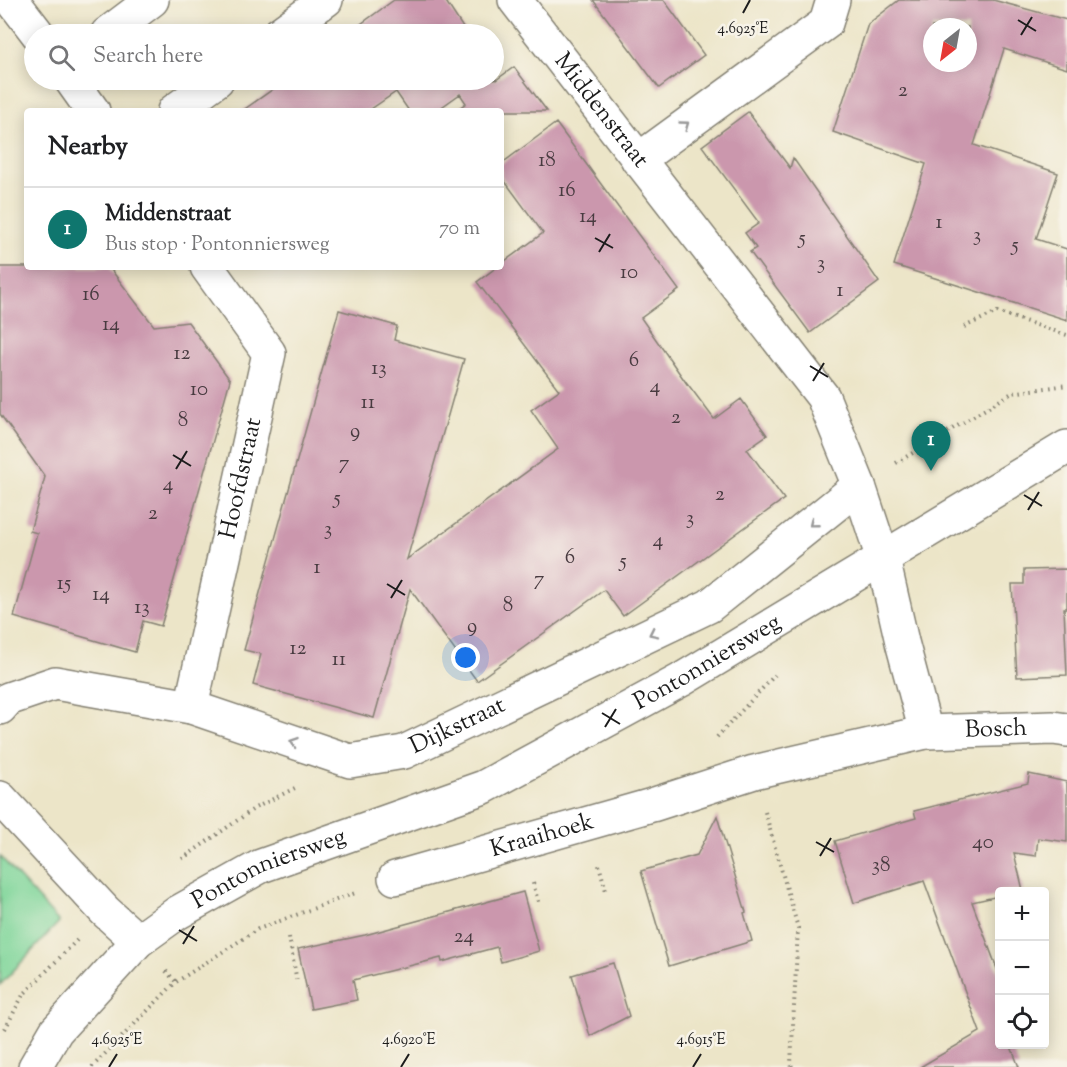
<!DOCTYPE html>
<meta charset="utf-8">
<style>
:root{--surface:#fff;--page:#f2f2f2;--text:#202124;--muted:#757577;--line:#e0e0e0;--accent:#0f766e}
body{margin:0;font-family:"Sorts Mill Goudy",serif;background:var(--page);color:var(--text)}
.controls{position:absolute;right:18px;bottom:18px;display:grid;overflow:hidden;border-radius:6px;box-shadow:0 3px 15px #0003}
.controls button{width:54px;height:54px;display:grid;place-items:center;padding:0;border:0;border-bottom:2px solid var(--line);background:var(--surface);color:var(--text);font:30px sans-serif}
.compass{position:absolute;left:923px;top:18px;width:54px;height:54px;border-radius:50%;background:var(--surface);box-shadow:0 3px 15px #0003;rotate:211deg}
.you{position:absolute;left:466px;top:658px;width:21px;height:21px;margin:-15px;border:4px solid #fff;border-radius:50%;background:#1a73e8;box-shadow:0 0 0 9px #1a73e833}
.badge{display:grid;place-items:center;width:39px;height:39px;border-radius:50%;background:var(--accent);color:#fff;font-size:20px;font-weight:700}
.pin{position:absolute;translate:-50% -50px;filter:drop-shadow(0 2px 3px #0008)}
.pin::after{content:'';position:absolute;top:32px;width:21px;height:18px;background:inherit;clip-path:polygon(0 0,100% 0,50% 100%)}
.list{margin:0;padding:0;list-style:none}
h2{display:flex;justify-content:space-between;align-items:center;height:78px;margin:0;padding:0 24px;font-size:26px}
h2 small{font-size:20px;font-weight:400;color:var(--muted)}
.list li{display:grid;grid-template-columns:39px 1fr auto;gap:18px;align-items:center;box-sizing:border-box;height:84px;padding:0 24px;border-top:2px solid var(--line)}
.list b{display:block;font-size:22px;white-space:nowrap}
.list p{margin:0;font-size:20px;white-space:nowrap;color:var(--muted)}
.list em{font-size:20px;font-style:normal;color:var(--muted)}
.icon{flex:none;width:33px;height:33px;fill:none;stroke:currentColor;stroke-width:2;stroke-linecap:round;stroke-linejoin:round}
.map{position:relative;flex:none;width:1067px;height:1067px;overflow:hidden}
.search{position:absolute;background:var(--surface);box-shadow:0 3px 15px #0003;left:24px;top:24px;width:480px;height:66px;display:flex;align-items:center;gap:15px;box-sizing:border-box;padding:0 21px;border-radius:33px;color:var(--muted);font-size:22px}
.panel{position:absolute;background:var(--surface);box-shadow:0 3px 15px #0003;left:24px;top:108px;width:480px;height:162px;border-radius:6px}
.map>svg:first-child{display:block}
.green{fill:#7ed599;stroke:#4d785a;stroke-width:1.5}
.building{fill:#cb97ad;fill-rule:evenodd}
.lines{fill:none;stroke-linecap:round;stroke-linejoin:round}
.minor-casing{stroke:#848072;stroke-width:36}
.tertiary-casing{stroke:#848072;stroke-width:36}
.path{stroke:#848072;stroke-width:4;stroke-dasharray:1.5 4.5;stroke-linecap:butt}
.minor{stroke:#fff;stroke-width:33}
.tertiary{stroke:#fff;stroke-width:33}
.oneway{stroke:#999}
.ticks{fill:none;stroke:#1c1c1c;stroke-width:2}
.labels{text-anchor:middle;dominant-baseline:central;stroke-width:5;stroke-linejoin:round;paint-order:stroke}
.number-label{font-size:21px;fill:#483b40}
.street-label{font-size:24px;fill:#1c1c1c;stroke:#f7f3e8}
.ticks-label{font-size:15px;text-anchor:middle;fill:#1c1c1c;stroke:#f7f3e8;stroke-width:5;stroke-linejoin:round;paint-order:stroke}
</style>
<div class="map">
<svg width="1067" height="1067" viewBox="0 0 1067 1067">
<rect width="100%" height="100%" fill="#f7f3e8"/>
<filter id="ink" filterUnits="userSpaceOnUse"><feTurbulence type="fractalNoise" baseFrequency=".0167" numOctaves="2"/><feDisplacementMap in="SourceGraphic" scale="12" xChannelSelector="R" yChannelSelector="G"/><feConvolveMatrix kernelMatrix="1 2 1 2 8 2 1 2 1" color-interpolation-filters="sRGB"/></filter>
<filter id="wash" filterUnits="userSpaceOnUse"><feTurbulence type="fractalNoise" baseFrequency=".008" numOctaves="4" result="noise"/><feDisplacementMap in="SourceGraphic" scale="24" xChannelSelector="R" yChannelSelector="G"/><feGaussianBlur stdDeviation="1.35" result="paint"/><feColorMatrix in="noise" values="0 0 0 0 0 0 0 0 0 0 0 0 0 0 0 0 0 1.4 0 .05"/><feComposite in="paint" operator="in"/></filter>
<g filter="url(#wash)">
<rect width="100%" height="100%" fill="#ece5c8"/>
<path class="green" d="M0,856L59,922L0,985Z"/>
<g id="blocks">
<path class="building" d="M394,0H445L467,34H347Z
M593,0H664L704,55L659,88Z
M899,0H993L1067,20V69L1004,49L974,145L1058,173L1036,239L1067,249V320L894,265L926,164L833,132L868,24ZM932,27H968V63H932Z
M514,67L547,111H455L466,103L460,94L436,111H409L396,92L368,111H242L286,80H494V76L496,80Z
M748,112L790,168L793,158L879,282L810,333L750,252L756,248L745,233L759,223L702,146Z
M556,123L679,290L641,318L687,384V383L714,419L741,399L767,435L747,449L784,499L623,616L604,590L477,681L410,589L374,718L253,685L261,654L244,650L339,310L397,326L394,340L464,359L407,559L558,449L531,410L559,390L477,282L497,267H501V264L543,233L501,176V164Z
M0,267H109L154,326L188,322L230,380L161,626L143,621L135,652L14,617L37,533L30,531L45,477L0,414Z
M1067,569V608H1064L1067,675L1017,677L1012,584H1024V570Z
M1029,774L1067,782V842L1038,838L1036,856L1014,853L1023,890L999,891V896L972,902L999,974V1044H1010L1019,1067H920L980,1032L924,881L854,903L835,841L916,818L914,811L1028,783Z
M717,816L746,912L744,913L752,941L669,966L641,871L697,855Z
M523,892L539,951L501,962L497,947L442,962L441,958L353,980L357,1000L311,1009L298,949L365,935Z
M613,963L629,1016L590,1036L572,975Z"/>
</g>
</g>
<g filter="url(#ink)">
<use href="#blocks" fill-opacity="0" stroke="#848072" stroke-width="1.5"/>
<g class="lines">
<g class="minor-casing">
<g id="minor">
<path d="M12,0L38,34"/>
<path id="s1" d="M515,0L823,397L859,486L883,559L902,642L926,732"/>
<path d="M107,34L152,0"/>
<path d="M279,34L326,0"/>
<path d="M71,80L93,111"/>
<path d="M174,111L217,80"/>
<path d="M638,160L826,23L833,0"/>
<path id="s2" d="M191,707L269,353L207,267"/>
<path id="s3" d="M0,708L8,699L55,683L191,707L350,761L404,752L709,606L859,486"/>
<path d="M0,798L105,911L138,941"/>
<path id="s4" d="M395,878L652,805L754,772L926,732L1053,728L1067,730"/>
</g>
</g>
<g class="tertiary-casing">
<g id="tertiary">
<path id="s5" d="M35,1067L56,1031L138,941L177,913L261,866L484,787L681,680L1067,447"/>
</g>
</g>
<path class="path" d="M964,327L997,312L1067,335
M896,463L1012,393L1067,385
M717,737L775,675
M765,812L798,928L791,1064L792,1067
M182,859L255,808L295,788
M599,865L606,891
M533,883L539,905
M289,937L297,982
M166,971L176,982
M5,1029L23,995L77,940
M92,1067L176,982L258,929L358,892"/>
<use href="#minor" class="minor"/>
<use href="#tertiary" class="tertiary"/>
</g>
<defs><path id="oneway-chevron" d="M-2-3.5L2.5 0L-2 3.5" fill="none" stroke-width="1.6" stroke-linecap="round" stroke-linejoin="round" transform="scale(1.5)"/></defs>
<g class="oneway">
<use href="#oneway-chevron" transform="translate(685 125) rotate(-36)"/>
<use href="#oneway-chevron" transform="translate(813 523) rotate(141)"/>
<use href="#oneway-chevron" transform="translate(653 633) rotate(154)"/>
<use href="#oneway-chevron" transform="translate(294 742) rotate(-161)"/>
</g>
</g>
<path class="ticks" d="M743,13L750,0M1018,20L1036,31M1021,35L1032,17M595,238L613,248M599,252L610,234M810,366L828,377M813,381L824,363M173,455L191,466M176,469L187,451M1024,495L1042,506M1028,510L1039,492M387,584L405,595M391,598L402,580M602,713L620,724M605,727L616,709M816,842L834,852M820,856L831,838M179,930L197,941M183,944L194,926M109,1067L117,1054M401,1067L409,1054M693,1067L701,1054"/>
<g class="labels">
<g class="number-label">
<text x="903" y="91">2</text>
<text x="547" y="161">18</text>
<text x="567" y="191">16</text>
<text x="588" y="217">14</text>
<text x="939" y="223">1</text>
<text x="977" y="236">3</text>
<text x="802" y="239">5</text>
<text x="1015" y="246">5</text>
<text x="821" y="264">3</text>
<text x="629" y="273">10</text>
<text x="840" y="291">1</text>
<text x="91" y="295">16</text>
<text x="111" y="325">14</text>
<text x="182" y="354">12</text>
<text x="634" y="361">6</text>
<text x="379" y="369">13</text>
<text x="655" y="387">4</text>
<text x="199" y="390">10</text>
<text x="368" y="403">11</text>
<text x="676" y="418">2</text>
<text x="183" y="421">8</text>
<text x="355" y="432">9</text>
<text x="344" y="464">7</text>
<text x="168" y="485">4</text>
<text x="720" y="495">2</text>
<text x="337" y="499">5</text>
<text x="153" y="514">2</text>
<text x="690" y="519">3</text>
<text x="328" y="530">3</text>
<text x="658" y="541">4</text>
<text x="570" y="558">6</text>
<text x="623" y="562">5</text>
<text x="317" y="568">1</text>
<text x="539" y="580">7</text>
<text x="64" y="584">15</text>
<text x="101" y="595">14</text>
<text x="508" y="606">8</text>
<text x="142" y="608">13</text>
<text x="472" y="627">9</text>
<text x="298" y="649">12</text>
<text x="339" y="660">11</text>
<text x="983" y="843">40</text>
<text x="881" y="866">38</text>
<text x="464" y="937">24</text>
</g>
<g class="street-label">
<text stroke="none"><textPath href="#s1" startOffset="140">Middenstraat</textPath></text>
<text stroke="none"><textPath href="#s2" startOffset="234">Hoofdstraat</textPath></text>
<text stroke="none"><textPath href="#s5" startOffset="800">Pontonniersweg</textPath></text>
<text stroke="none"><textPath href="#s3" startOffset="482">Dijkstraat</textPath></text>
<text stroke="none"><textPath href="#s4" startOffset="621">Bosch</textPath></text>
<text stroke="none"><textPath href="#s4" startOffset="153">Kraaihoek</textPath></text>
<text stroke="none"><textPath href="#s5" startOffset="314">Pontonniersweg</textPath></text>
</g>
</g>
<g class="ticks-label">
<text x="743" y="33">4.6925°E</text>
<text x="117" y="1044">4.6925°E</text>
<text x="409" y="1044">4.6920°E</text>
<text x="701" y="1044">4.6915°E</text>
</g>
</svg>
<div class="controls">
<button>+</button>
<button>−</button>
<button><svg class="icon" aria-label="locate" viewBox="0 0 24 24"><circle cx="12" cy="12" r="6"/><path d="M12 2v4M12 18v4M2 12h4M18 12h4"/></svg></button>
</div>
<svg class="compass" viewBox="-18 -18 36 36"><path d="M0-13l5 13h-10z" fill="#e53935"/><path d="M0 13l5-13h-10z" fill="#757577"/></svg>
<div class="you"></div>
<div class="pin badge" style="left:931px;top:471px">1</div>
<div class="search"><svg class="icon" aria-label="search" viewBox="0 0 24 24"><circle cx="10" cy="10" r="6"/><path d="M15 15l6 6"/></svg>Search here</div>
<section class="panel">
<h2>Nearby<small></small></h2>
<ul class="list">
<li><span class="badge">1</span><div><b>Middenstraat</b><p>Bus stop · Pontonniersweg</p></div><em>70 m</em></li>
</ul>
</section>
</div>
